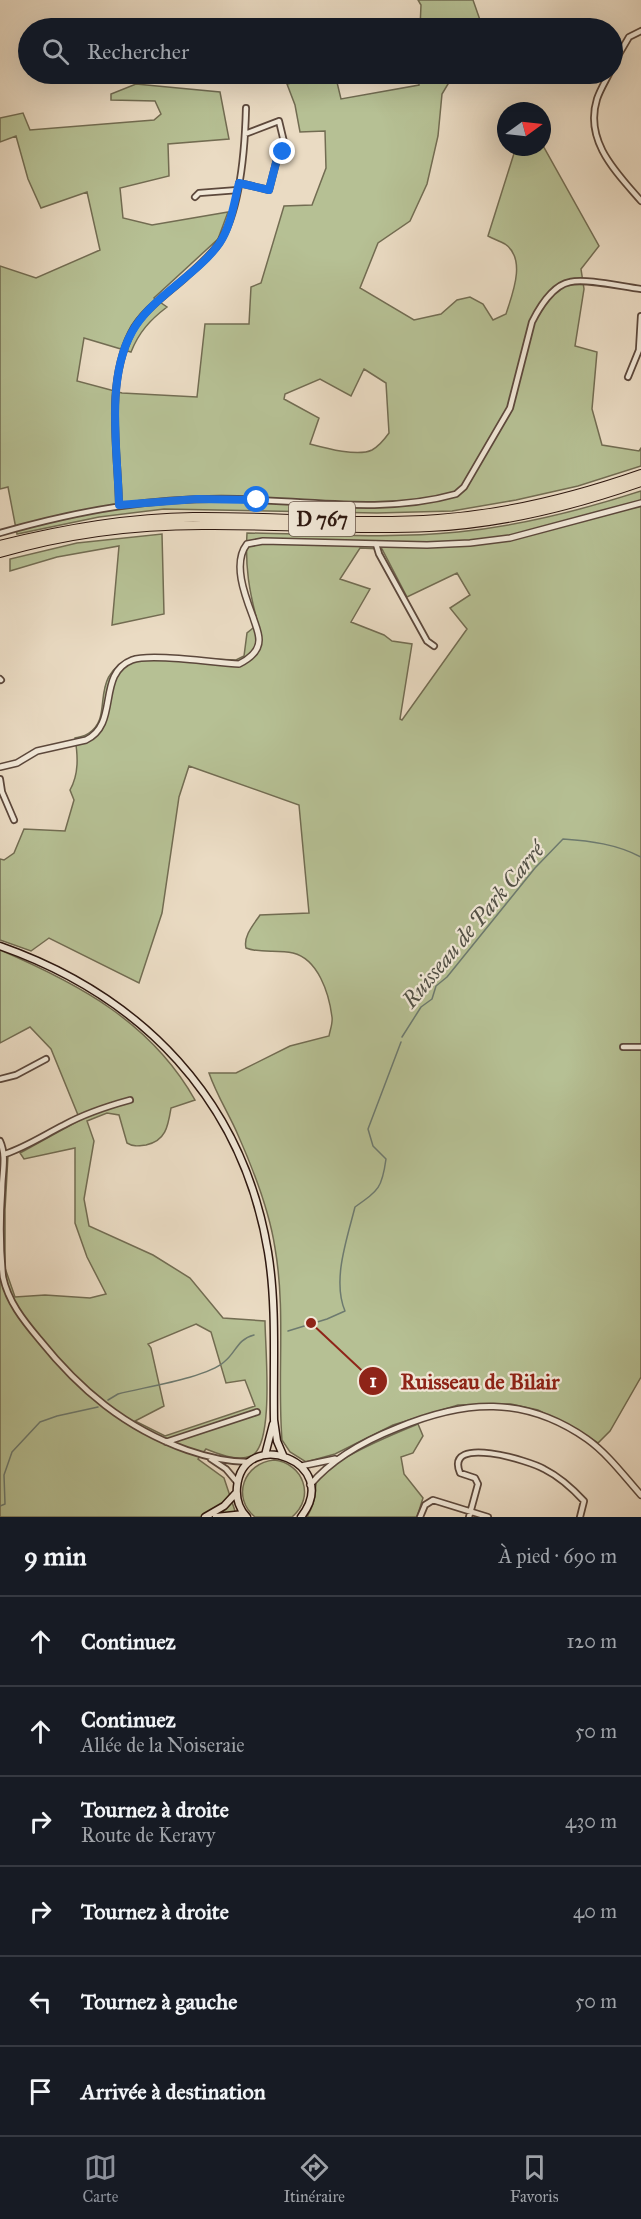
<!DOCTYPE html>
<html lang="fr">
<meta charset="utf-8">
<style>
:root{--surface:#171b24;--page:#242831;--text:#f1f3f6;--muted:#9ea1a6;--line:#363941;--accent:#8c9099}
body{margin:0;font-family:"IM FELL Great Primer",serif;background:var(--page);color:var(--text)}
.compass{position:absolute;left:497px;top:102px;width:54px;height:54px;border-radius:50%;background:var(--surface);box-shadow:0 6px 24px #0002;rotate:75deg}
.stop{position:absolute;width:18px;height:18px;margin:-14px;border:4px solid #1a73e8;border-radius:50%;background:#fff}
.stop.end{background:#1a73e8;border-color:#fff;box-shadow:0 2px 6px #0008}
.list{margin:0;padding:0;list-style:none}
h2{display:flex;justify-content:space-between;align-items:center;height:78px;margin:0;padding:0 24px;font-size:26px}
h2 small{font-size:20px;font-weight:400;color:var(--muted)}
.list li{display:grid;grid-template-columns:39px 1fr auto;gap:18px;align-items:center;box-sizing:border-box;height:90px;padding:0 24px;border-top:2px solid var(--line)}
.list b{display:block;font-size:22px;white-space:nowrap}
.list p{margin:0;font-size:20px;white-space:nowrap;color:var(--muted)}
.list em{font-size:20px;font-style:normal;color:var(--muted)}
.icon{flex:none;width:33px;height:33px;fill:none;stroke:currentColor;stroke-width:2;stroke-linecap:round;stroke-linejoin:round}
.map{position:relative;flex:none;width:641px;height:1517px;overflow:hidden}
.search{position:absolute;background:var(--surface);box-shadow:0 6px 24px #0002;left:18px;right:18px;top:18px;height:66px;display:flex;align-items:center;gap:15px;box-sizing:border-box;padding:0 21px;border-radius:33px;color:var(--muted);font-size:22px}
.sheet{height:618px;background:var(--surface)}
nav{display:flex;justify-content:space-around;align-items:center;box-sizing:border-box;height:84px;border-top:2px solid var(--line);background:var(--surface);font-size:16px;color:var(--muted)}
nav a{display:grid;justify-items:center;gap:3px}
nav .on{color:var(--accent)}
.map>svg:first-child{display:block}
.green{fill:#b6c094;stroke:#726c52;stroke-width:1.5;fill-rule:evenodd}
.lines{fill:none;stroke-linecap:round;stroke-linejoin:round}
.stream{stroke:#6d7a6f;stroke-width:1.5}
.minor-casing{stroke:#5c483c;stroke-width:8}
.tertiary-casing{stroke:#5c483c;stroke-width:8}
.secondary-casing{stroke:#2d170f;stroke-width:9}
.trunk-casing{stroke:#2d170f;stroke-width:10}
.minor{stroke:#f1e8d8;stroke-width:4.5}
.tertiary{stroke:#f1e8d8;stroke-width:5}
.secondary{stroke:#f1e8d8;stroke-width:6}
.trunk{stroke:#eadbc3;stroke-width:8}
.route{stroke:#1a73e8;stroke-width:8}
.labels{text-anchor:middle;dominant-baseline:central;stroke-width:4.5;stroke-linejoin:round;paint-order:stroke}
.shield{fill:#f1e8d8;stroke:#68564b;stroke-width:1.5}
.shield-label{font-size:20px;font-weight:bold;fill:#2d170f}
.water-label{font-size:22px;font-style:italic;fill:#525147;stroke:#f1e8d8}
.leader{fill:none;stroke:#8f2418;stroke-width:2}
.callout-dot{fill:#8f2418;stroke:#f1e8d8;stroke-width:2}
.mark-label{font-size:18px;text-anchor:middle;font-weight:bold;fill:#fff}
.callout-label{font-size:22px;text-anchor:middle;font-weight:bold;fill:#8f2418;stroke:#f1e8d8;stroke-width:4.5;stroke-linejoin:round;paint-order:stroke}
</style>
<div class="map">
<svg width="641" height="1517" viewBox="0 0 641 1517">
<rect width="100%" height="100%" fill="#eadbc3"/>
<filter id="stains"><feTurbulence type="fractalNoise" baseFrequency=".00333" numOctaves="4"/><feColorMatrix values="0 0 0 0 .2 0 0 0 0 .09 0 0 0 0 .02 0 0 0 .5 -.17"/></filter>
<radialGradient id="worn" r=".72"><stop offset=".6" stop-color="#630" stop-opacity="0"/><stop offset="1" stop-color="#630" stop-opacity=".3"/></radialGradient>
<path class="green" d="M418,0H473L480,20L477,28H420L421,5Z
M330,74H335L341,99L419,85V74H454L442,94L438,136L427,184L410,221L378,243L360,288L414,320L441,314L457,300L470,297L483,304L493,320L506,314C512,295 527,259 505,244C500,241 493,239 488,236L516,147H542V144L599,246L581,269L584,289L575,346L597,352L592,409L602,445L639,451L641,448V466L578,486L516,500L452,511L377,513L164,509L99,517L17,534L8,487L0,489V266L36,278L100,250L87,192L41,208L28,179L16,136L0,142V118L23,113L30,130L154,120L161,114L155,101L111,100V94L136,84L220,92L229,139L168,144L169,176L120,188L123,218L152,225L228,212L218,239L154,298L167,307C150,320 139,332 131,352L84,338L77,381L122,393L197,397L205,324H249L251,287L261,283L284,206L312,205L326,168L325,131L300,132L295,105L287,84ZM364,369L386,383L389,433C384,440 379,446 372,450C358,457 325,448 310,444L319,418L284,399L285,394L320,379L351,396Z
M641,491V1377L610,1431L598,1443L570,1426L538,1410L511,1404L458,1405L393,1425L335,1454L306,1462L290,1452L282,1440C277,1376 286,1311 275,1248C269,1209 254,1171 238,1135C229,1114 217,1096 209,1073H236L290,1046L329,1036C330,1030 333,1023 332,1017C329,993 318,959 293,953C277,949 261,954 246,948C243,936 254,924 260,915L309,913L299,805L189,766L179,797L162,913L139,983L49,938L31,951L0,940V859L4,860L14,853L24,829L65,831L74,800L70,790C79,774 78,756 75,738C79,737 86,736 89,733C116,715 85,676 135,656L236,660L244,656L247,633L258,624C249,591 245,567 247,533C317,534 389,539 458,532C520,526 582,510 641,491ZM360,548L382,549L407,597L457,573L470,595L450,608L467,629L402,720L400,719L412,644L392,641L384,635L351,622L370,589L340,579Z
M162,534L164,614L112,625L119,546L57,557L10,571V559L77,543Z
M0,950C79,984 151,1022 195,1100L171,1108C168,1126 166,1141 146,1145C138,1146 134,1147 127,1143L119,1115L107,1113L87,1121L94,1141L84,1199L89,1226L153,1255L190,1278L223,1318L265,1321C265,1346 275,1446 251,1456C237,1462 219,1454 206,1449L198,1459L224,1478L237,1517H0V1161L8,1156L5,1210V1268L15,1297L45,1295L90,1298L106,1294L87,1257L75,1223V1148L24,1159L20,1153L80,1120L51,1049L30,1027L0,1043ZM196,1324L211,1332L226,1383L245,1380L255,1406L165,1436L135,1421L164,1406L151,1348L148,1344Z
M418,1424L423,1436L413,1453L401,1457L404,1474L423,1498L417,1517H307C311,1510 314,1503 315,1495C316,1491 315,1485 317,1481C326,1461 396,1433 418,1424Z
M274,1460C303,1463 316,1497 292,1517H255C231,1497 244,1463 274,1460Z"/>
<g class="lines">
<path class="stream" d="M402,1037L421,1007L432,999L436,986L447,977L535,868L563,839C591,841 616,844 641,857
M288,1331L327,1319L345,1311C332,1280 347,1239 355,1207C379,1190 382,1188 386,1159L373,1146L368,1129L401,1042
M108,1400L118,1394C144,1387 206,1378 224,1362C236,1353 237,1339 254,1335
M0,1506L5,1504L4,1475L12,1452L40,1422L57,1416L98,1407"/>
<g class="minor-casing">
<path id="minor" d="M612,66L629,37L641,31
M609,74C605,82 600,90 597,99C584,141 616,172 641,201
M239,183L269,190L277,159L283,152L284,142L279,121L245,134
M195,197L199,193L238,190
M628,377L639,350L641,316
M119,505C118,450 105,385 131,333C142,311 167,294 185,278C197,267 211,256 220,242C241,208 245,147 246,108
M0,533C81,510 153,497 238,499C310,501 385,514 456,494L464,487L510,408L532,322C539,308 553,285 570,282C586,278 623,287 641,289
M376,544L379,554L427,641L434,646
M0,679L1,680
M0,779L2,792L14,820
M623,1047H641
M0,1079L16,1075L46,1059
M0,1141C7,1156 2,1173 2,1190C0,1218 0,1249 3,1277C8,1301 23,1320 39,1339C80,1390 125,1428 187,1450C207,1457 228,1462 249,1462
M5,1154C26,1147 44,1135 64,1125C84,1114 108,1106 130,1100
M166,1442L257,1412
M211,1459L226,1469L237,1482
M420,1517L425,1505L433,1500L488,1517
M469,1517L478,1484L475,1478L460,1473C444,1434 530,1461 544,1469C560,1477 572,1488 584,1501L580,1517"/>
</g>
<g class="tertiary-casing">
<path id="tertiary" d="M0,767L17,763L37,751L86,740C120,724 96,674 132,660C151,653 215,663 239,664C249,659 259,652 259,640C259,632 255,624 253,617C245,596 232,563 247,544L263,541L427,545L470,543L510,538L641,503
M301,1466L335,1459
M310,1485C333,1458 364,1441 397,1428C464,1400 524,1395 587,1439C608,1454 624,1476 641,1495"/>
</g>
<g class="secondary-casing">
<path id="secondary" d="M0,946C142,996 243,1100 268,1252C277,1307 273,1364 274,1420L277,1441L283,1455
M265,1455L273,1424
M205,1517L224,1506L236,1493
M216,1517L244,1514
M247,1517C239,1509 236,1498 237,1487C243,1425 344,1462 301,1517"/>
</g>
<g class="trunk-casing">
<path id="trunk" d="M0,545C63,529 127,518 193,517C274,516 356,525 438,519C507,514 575,497 641,474
M0,553C65,534 134,525 202,525C277,524 353,531 429,527C501,524 572,506 641,482"/>
</g>
<use href="#minor" class="minor"/>
<use href="#tertiary" class="tertiary"/>
<use href="#secondary" class="secondary"/>
<use href="#trunk" class="trunk"/>
</g>
<g class="lines">
<path class="route" d="M257,500L197,499L119,505C118,452 105,380 132,332C150,298 196,276 219,244C231,227 234,202 239,183L269,190L277,159L283,152"/>
</g>
<g class="labels">
<rect class="shield" x="289" y="502" width="66" height="34" rx="4.5"/>
<g class="shield-label">
<text x="322" y="519">D 767</text>
</g>
<g class="water-label">
<text transform="translate(473 925) rotate(-50)">Ruisseau de Park Carré</text>
</g>
</g>
<path class="leader" d="M311 1323L373 1381"/>
<g class="callout-dot">
<circle cx="311" cy="1323" r="6"/>
<circle cx="373" cy="1381" r="15"/>
</g>
<g class="mark-label">
<text x="373" y="1387">1</text>
</g>
<g class="callout-label">
<text x="480" y="1389">Ruisseau de Bilair</text>
</g>
<rect width="100%" height="100%" filter="url(#stains)"/>
<rect width="100%" height="100%" fill="url(#worn)"/>
</svg>
<svg class="compass" viewBox="-18 -18 36 36"><path d="M0-13l5 13h-10z" fill="#e53935"/><path d="M0 13l5-13h-10z" fill="#9ea1a6"/></svg>
<div class="stop" style="left:257px;top:500px"></div>
<div class="stop end" style="left:283px;top:152px"></div>
<div class="search"><svg class="icon" aria-label="search" viewBox="0 0 24 24"><circle cx="10" cy="10" r="6"/><path d="M15 15l6 6"/></svg>Rechercher</div>
</div>
<section class="sheet">
<h2>9 min<small>À pied · 690 m</small></h2>
<ul class="list">
<li><svg class="icon" aria-label="ahead" viewBox="0 0 24 24"><path d="M12 20V5M6 11l6-6 6 6"/></svg><div><b>Continuez</b></div><em>120 m</em></li>
<li><svg class="icon" aria-label="ahead" viewBox="0 0 24 24"><path d="M12 20V5M6 11l6-6 6 6"/></svg><div><b>Continuez</b><p>Allée de la Noiseraie</p></div><em>50 m</em></li>
<li><svg class="icon" aria-label="right" viewBox="0 0 24 24"><path d="M7 20v-9h11M14 6l5 5-5 5"/></svg><div><b>Tournez à droite</b><p>Route de Keravy</p></div><em>430 m</em></li>
<li><svg class="icon" aria-label="right" viewBox="0 0 24 24"><path d="M7 20v-9h11M14 6l5 5-5 5"/></svg><div><b>Tournez à droite</b></div><em>40 m</em></li>
<li><svg class="icon" aria-label="left" viewBox="0 0 24 24"><path d="M17 20v-9H6M10 6l-5 5 5 5"/></svg><div><b>Tournez à gauche</b></div><em>50 m</em></li>
<li><svg class="icon" aria-label="arrive" viewBox="0 0 24 24"><path d="M6 21V4h12l-3 4 3 4H6"/></svg><div><b>Arrivée à destination</b></div></li>
</ul>
</section>
<nav>
<a class="on"><svg class="icon" aria-label="map" viewBox="0 0 24 24"><path d="M3 6l6-2 6 2 6-2v14l-6 2-6-2-6 2zM9 4v14M15 6v14"/></svg>Carte</a>
<a><svg class="icon" aria-label="directions" viewBox="0 0 24 24"><path d="M12 3l9 9-9 9-9-9zM9 14v-3h6M13 9l2 2-2 2"/></svg>Itinéraire</a>
<a><svg class="icon" aria-label="saved" viewBox="0 0 24 24"><path d="M7 4h10v16l-5-4-5 4z"/></svg>Favoris</a>
</nav>
